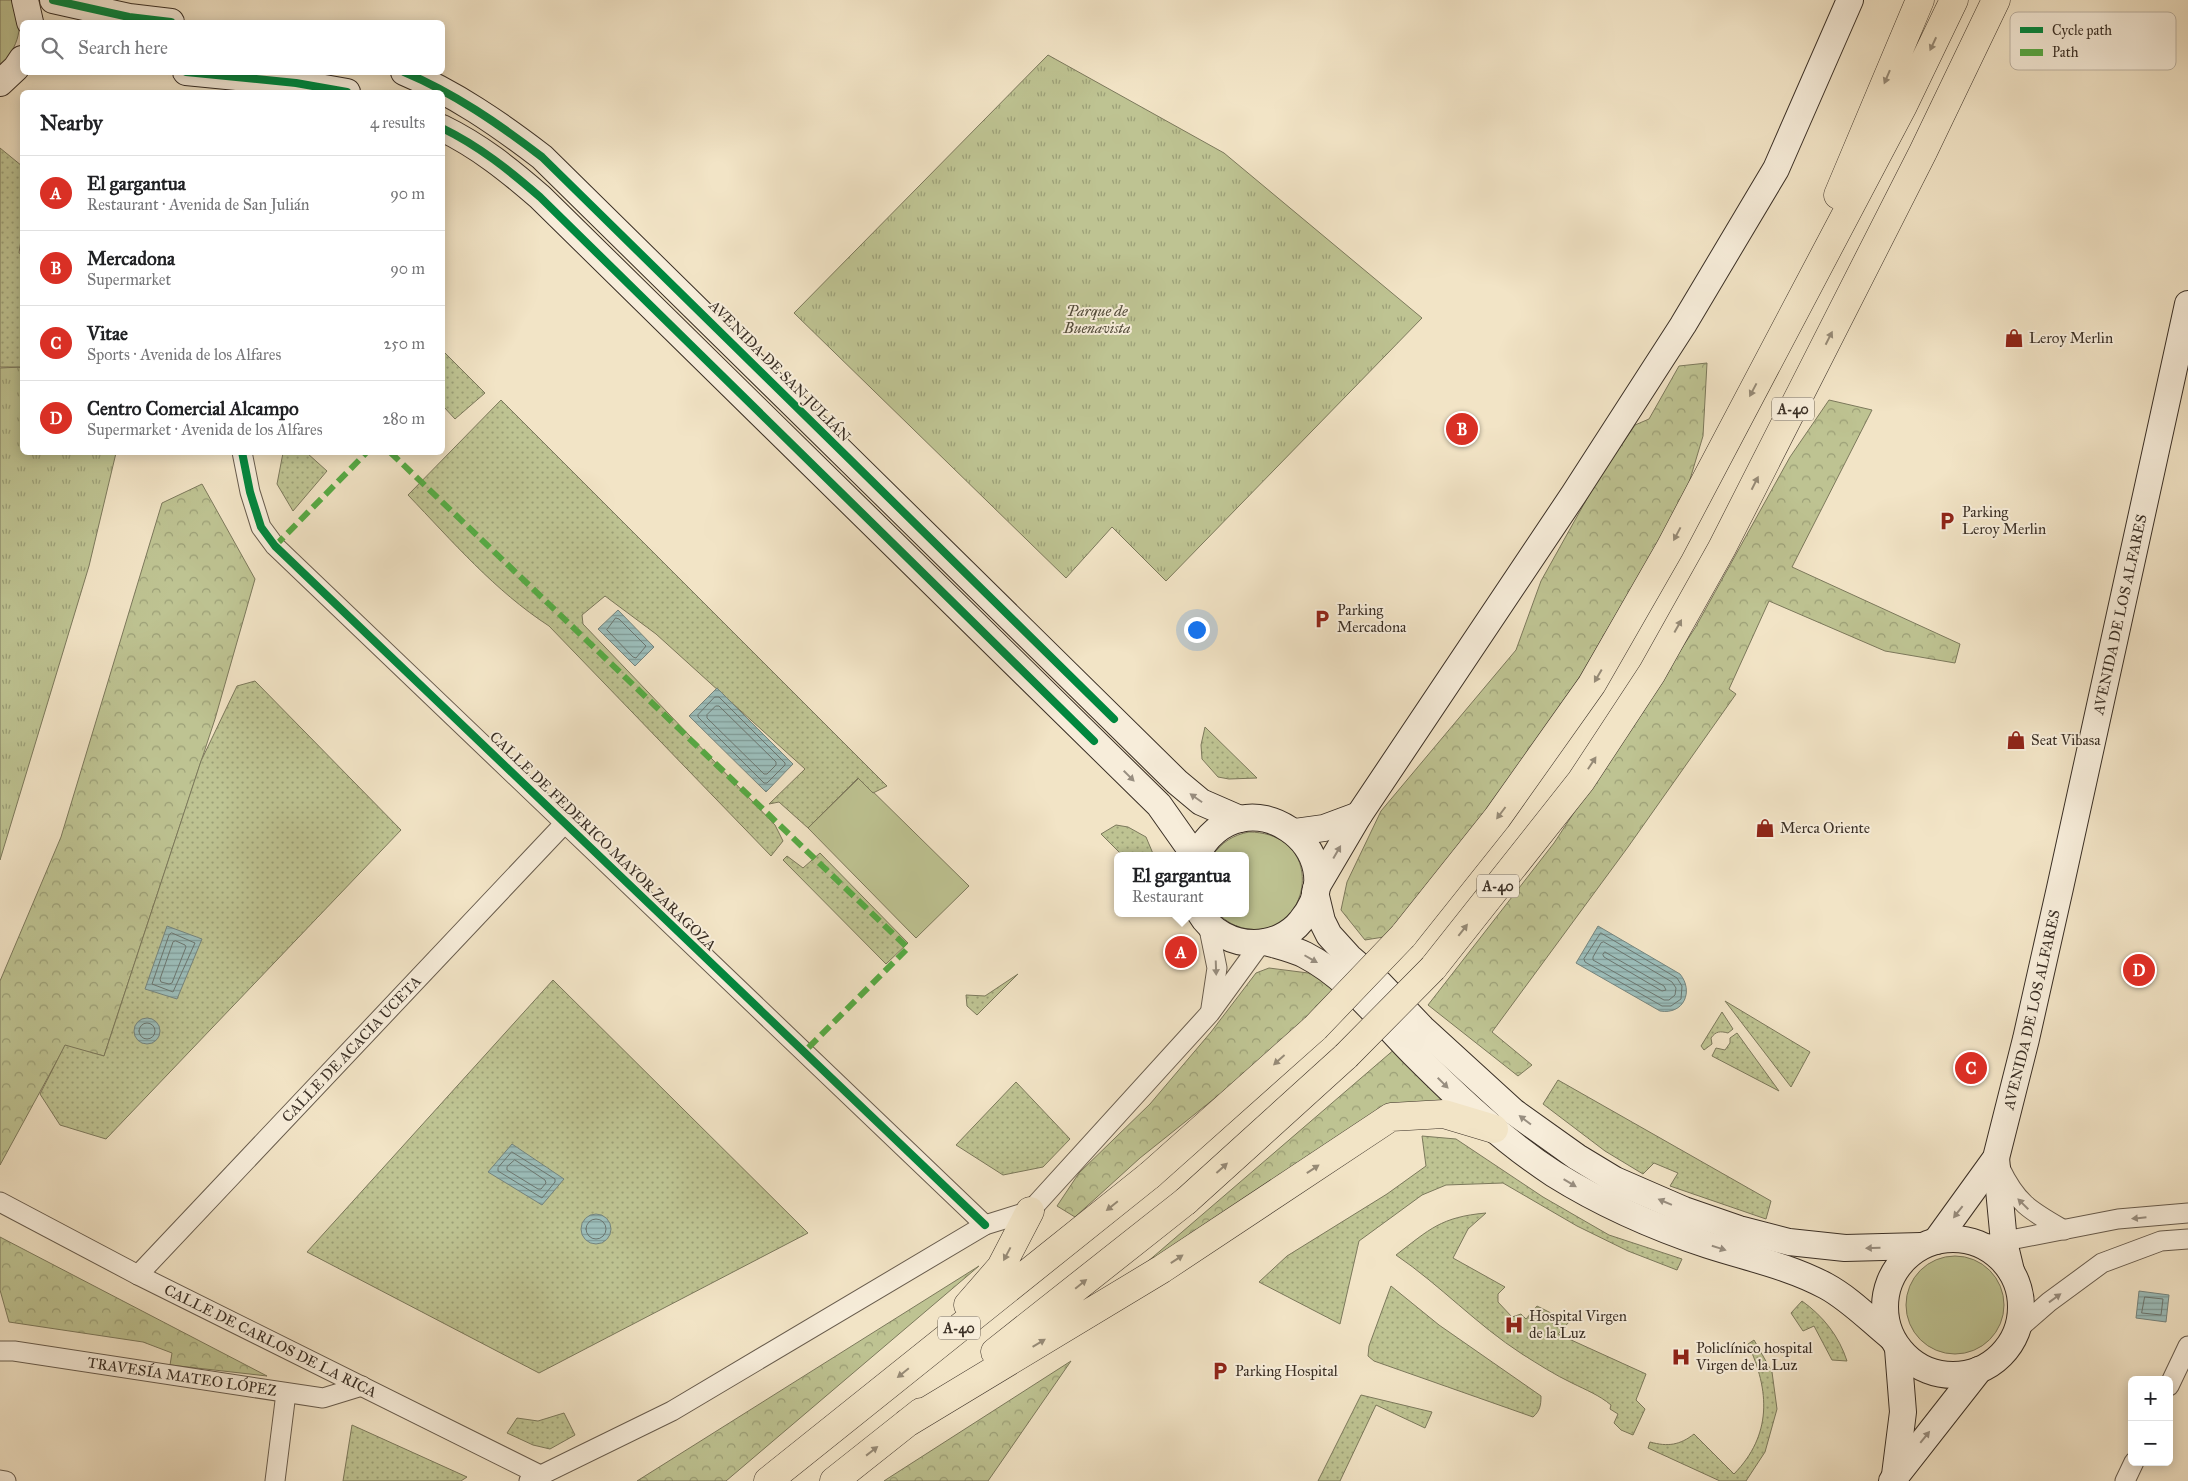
<!DOCTYPE html>
<meta charset="utf-8">
<style>
:root{--surface:#fff;--page:#f6f6f6;--text:#202124;--muted:#757577;--line:#e0e0e0;--accent:#d93025}
body{margin:0;font-family:"IM FELL Great Primer",serif;background:var(--page);color:var(--text)}
.controls{position:absolute;right:15px;bottom:15px;display:grid;overflow:hidden;border-radius:8px;box-shadow:0 2px 12px #0003}
.controls button{width:45px;height:45px;display:grid;place-items:center;padding:0;border:0;border-bottom:1px solid var(--line);background:var(--surface);color:var(--text);font:25px sans-serif}
.you{position:absolute;left:1196px;top:629px;width:18px;height:18px;margin:-12px;border:4px solid #fff;border-radius:50%;background:#1a73e8;box-shadow:0 0 0 8px #1a73e833}
.badge{display:grid;place-items:center;width:32px;height:32px;border-radius:50%;background:var(--accent);color:#fff;font-size:16px;font-weight:700}
.pin{position:absolute;translate:-50% -50%;border:2px solid #fff;box-shadow:0 1px 5px #0006}
.popup{position:absolute;left:1114px;top:852px;width:135px;height:65px;box-sizing:border-box;display:grid;place-content:center;border-radius:8px;background:var(--surface);filter:drop-shadow(0 1px 4px #0005);font-size:16px;white-space:nowrap;color:var(--muted)}
.popup b{font-size:19px;color:var(--text)}
.popup::after{content:'';position:absolute;left:50%;top:100%;margin-left:-10px;border:10px solid transparent;border-top-color:var(--surface)}
.list{margin:0;padding:0;list-style:none}
h2{display:flex;justify-content:space-between;align-items:center;height:65px;margin:0;padding:0 20px;font-size:21px}
h2 small{font-size:16px;font-weight:400;color:var(--muted)}
.list li{display:grid;grid-template-columns:32px 1fr auto;gap:15px;align-items:center;box-sizing:border-box;height:75px;padding:0 20px;border-top:1px solid var(--line)}
.list b{display:block;font-size:19px;white-space:nowrap}
.list p{margin:0;font-size:16px;white-space:nowrap;color:var(--muted)}
.list em{font-size:16px;font-style:normal;color:var(--muted)}
.icon{flex:none;width:28px;height:28px;fill:none;stroke:currentColor;stroke-width:2;stroke-linecap:round;stroke-linejoin:round}
.map{position:relative;flex:none;width:2188px;height:1481px;overflow:hidden}
.search{position:absolute;background:var(--surface);box-shadow:0 2px 12px #0003;left:20px;top:20px;width:425px;height:55px;display:flex;align-items:center;gap:12px;box-sizing:border-box;padding:0 18px;border-radius:8px;color:var(--muted);font-size:19px}
.panel{position:absolute;background:var(--surface);box-shadow:0 2px 12px #0003;left:20px;top:90px;width:425px;height:365px;border-radius:8px}
.map>svg:first-child{display:block}
.grass{fill:#bec392;stroke:#7c795c}
.forest{fill:url(#forest-crowns);stroke:#7c795c}
.park{fill:url(#park-tufts);stroke:#7c795c}
.garden{fill:url(#garden-dots);stroke:#7c795c}
.water{fill:url(#water-rules);stroke:#75857f}
.lines{fill:none;stroke-linecap:round;stroke-linejoin:round}
.shore{stroke:#6b7670;stroke-width:1}
.street-casing{stroke:#685c4d;stroke-width:21}
.secondary-casing{stroke:#3a2f25;stroke-width:28}
.primary-casing{stroke:#3a2f25;stroke-width:29}
.highway-casing{stroke:#3a2f25;stroke-width:29}
.street{stroke:#f7edda;stroke-width:19}
.secondary{stroke:#f7edda;stroke-width:26}
.primary{stroke:#f2e4c6;stroke-width:28}
.highway{stroke:#f2e4c6;stroke-width:28}
.highway-bridge-casing{stroke:#3a2f25;stroke-width:29;stroke-linecap:butt}
.highway-bridge{stroke:#f2e4c6;stroke-width:28}
.quiet{stroke:#55ab44;stroke-width:6;stroke-dasharray:12 6;stroke-linecap:butt}
.cycleway-casing{stroke:#f7edda;stroke-width:11}
.cycleway{stroke:#00873e;stroke-width:8}
.oneway{fill:#968a76}
.oneway2{fill:#988e80}
.labels{text-anchor:middle;dominant-baseline:central;stroke-width:4;stroke-linejoin:round;paint-order:stroke}
.shield{fill:#f7edda;stroke:#73685b;stroke-width:1}
.shield-label{font-size:14px;font-weight:bold;fill:#3a2f25}
.park-label{font-size:15px;font-style:italic;fill:#544d3b;stroke:#f7edda}
.poi-label{font-size:15px;fill:#3a2f25;stroke:#f7edda;text-anchor:start}
.street-label{font-size:15px;fill:#3a2f25;stroke:#f7edda}
.key{fill:#f7edda;stroke:#beb4a4;stroke-width:1}
.key-label{font-size:14px;fill:#3a2f25}
</style>
<div class="map">
<svg width="2188" height="1481" viewBox="0 0 2188 1481">
<defs>
<pattern id="forest-crowns" width="20" height="18" patternUnits="userSpaceOnUse" patternTransform="scale(1.25)"><rect width="20" height="18" fill="#bec392"/><path d="M2 6a3 3 0 1 1 6 0M12 15a3 3 0 1 1 6 0" fill="none" stroke="#9b9f77"/></pattern>
<pattern id="park-tufts" width="24" height="20" patternUnits="userSpaceOnUse" patternTransform="scale(1.25)"><rect width="24" height="20" fill="#bec392"/><path d="M3 7l-1-3M5 7V3M7 7l1-3M15 17l-1-3M17 17v-4M19 17l1-3" fill="none" stroke="#9b9f77"/></pattern>
<pattern id="garden-dots" width="8" height="8" patternUnits="userSpaceOnUse" patternTransform="scale(1.25)"><rect width="8" height="8" fill="#bec392"/><path d="M2 2h.1M6 6h.1" fill="none" stroke="#9b9f77" stroke-width="1.8" stroke-linecap="round"/></pattern>
<pattern id="water-rules" width="6" height="5" patternUnits="userSpaceOnUse" patternTransform="scale(1.25)"><rect width="6" height="5" fill="#9cbebb"/><path d="M0 2.5h6" fill="none" stroke="#809b98"/></pattern>
</defs>
<rect width="100%" height="100%" fill="#f2e4c6"/>
<filter id="stains"><feTurbulence type="fractalNoise" baseFrequency=".004" numOctaves="4"/><feColorMatrix values="0 0 0 0 .2 0 0 0 0 .09 0 0 0 0 .02 0 0 0 .5 -.17"/></filter>
<radialGradient id="worn" r=".72"><stop offset=".6" stop-color="#630" stop-opacity="0"/><stop offset="1" stop-color="#630" stop-opacity=".3"/></radialGradient>
<path class="grass" d="M0,0H12C26,28 18,45 0,68Z
M859,778L969,886L916,938L808,828Z
M1249,832C1329,833 1311,938 1248,929C1236,927 1226,922 1218,913H1245V856H1212C1222,842 1233,835 1249,832Z
M1906 1305a49 49 0 1 1 98 0a49 49 0 1 1-98 0Z"/>
<path class="forest" d="M1707,363L1703,436L1685,496L1548,731L1390,936L1365,940L1341,910L1347,882L1381,811L1516,650L1541,581L1594,486L1635,425L1649,419L1679,366Z
M1829,400L1872,410L1792,567L1960,644L1955,663L1885,651L1769,601L1729,689L1736,694L1628,847L1492,1032L1532,1065L1518,1076L1428,1005L1554,843L1695,628L1790,457Z
M202,484L255,579L215,719L104,1056L65,1046L0,1165V981L61,837L162,503Z
M1269,968L1316,974L1335,988L1290,1038L1140,1158L1075,1217L1057,1206L1079,1173L1150,1104L1211,1032L1256,973Z
M1396,1048L1447,1102L1263,1189L1146,1263Z
M0,1237L267,1376L170,1365L172,1353L143,1342L9,1322L0,1290Z
M979,1266L726,1481H637Z
M1071,1361L988,1481H884L887,1479Z"/>
<path class="park" d="M1048,55L1224,153L1422,318L1166,581L1112,527L1066,578L794,313Z
M22,367V452L116,453L89,566L0,860V368Z"/>
<path class="garden" d="M0,148L22,166V233L19,253L22,254V367H0Z
M443,351L485,393L455,419L443,406Z
M501,400L887,786L873,793L858,778L808,828L779,802L769,804L805,769L656,634L605,596L582,615L583,624L775,825L783,841L771,856L549,626C495,591 452,541 408,495Z
M283,453H307L327,471L293,511L277,484Z
M255,681L401,830L106,1139L60,1125L40,1094L65,1045L104,1056L201,761L237,686Z
M1205,727L1257,778L1229,779L1218,777L1202,759L1201,745Z
M1116,825L1128,827L1146,837L1154,856H1123L1101,834Z
M820,853L908,943L886,964L783,860L787,856L803,868Z
M1018,974L977,1015L967,1006L966,995L985,996Z
M553,980L808,1233L539,1373L307,1252Z
M1725,1001L1810,1052L1791,1087Z
M1722,1012L1733,1029L1728,1033C1720,1031 1716,1031 1711,1038L1712,1044L1704,1050L1701,1046Z
M1737,1033L1779,1091L1712,1056L1716,1048L1725,1050L1730,1043V1038Z
M1558,1080L1771,1201L1766,1219L1670,1186L1678,1173L1654,1163L1643,1174L1605,1151L1543,1104Z
M1016,1082L1070,1139L1043,1167L1003,1175L956,1145Z
M1422,1136L1456,1139L1543,1197L1609,1235L1682,1259L1677,1270L1628,1251L1577,1226L1503,1183L1446,1185L1422,1195L1359,1241L1340,1324L1259,1282L1287,1256L1387,1194L1426,1166Z
M1486,1213L1468,1229L1453,1258L1505,1287L1498,1294V1302L1512,1317L1521,1314L1526,1319L1537,1306L1569,1322L1558,1334L1646,1374L1636,1400L1645,1409L1633,1435L1621,1430L1614,1423L1618,1414L1610,1409L1611,1405C1599,1395 1586,1390 1572,1383C1555,1375 1538,1364 1522,1354C1477,1325 1440,1285 1396,1255C1430,1229 1441,1217 1486,1213Z
M1391,1286L1439,1325L1541,1396C1541,1405 1540,1411 1533,1417L1374,1361L1368,1356L1369,1346Z
M1802,1301C1823,1316 1839,1336 1847,1361L1832,1360L1814,1326L1803,1331L1791,1313Z
M1754,1340L1772,1372L1777,1409L1765,1452L1746,1481H1720L1648,1448L1650,1442C1668,1447 1680,1445 1694,1434L1734,1474C1772,1435 1770,1391 1748,1344Z
M1361,1395L1432,1412L1425,1428L1376,1405L1340,1481H1318Z
M564,1413L575,1435L550,1449L533,1445L507,1433L517,1418L538,1421Z
M352,1425L467,1477L461,1481H343Z"/>
<path class="water" d="M618,610L654,647L635,666L598,629Z
M717,688L793,764L766,792L689,716Z
M167,926L202,939L177,999L145,989Z
M1598,926L1680,974C1694,991 1684,1015 1660,1011L1576,963Z
M134 1031a13 13 0 1 1 26 0a13 13 0 1 1-26 0Z
M512,1144L564,1179L542,1205L488,1172Z
M581 1229a15 15 0 1 1 30 0a15 15 0 1 1-30 0Z
M2139,1291L2169,1295L2166,1322L2136,1318Z"/>
<g class="lines">
<path class="shore" d="M616,618L619,619L646,646L636,658L633,657L607,630Z
M715,697H719L785,763V765L767,783H764L698,717V715Z
M716,706H719L776,762V765L767,774H764L707,718V715Z
M172,933L195,943L173,992L152,984L169,935Z
M1601,933L1677,978L1682,986L1681,999L1671,1006H1662L1585,962L1584,959Z
M176,941L185,945L186,947L172,983L169,984L161,982L160,979L173,942Z
M1604,942L1672,982L1676,988L1675,995L1669,1000H1664L1593,960V957L1601,943Z
M1605,952L1664,986L1666,990L1662,991L1604,957L1603,955Z
M139 1031a8 8 0 1 1 16 0a8 8 0 1 1-16 0Z
M512,1152L555,1179V1182L542,1198L498,1171V1168Z
M515,1160L545,1180L546,1183L541,1189H538L507,1170V1167Z
M586 1229a10 10 0 1 1 20 0a10 10 0 1 1-20 0Z
M2145,1297L2163,1299L2161,1315L2142,1313Z"/>
<g class="street-casing">
<g id="street">
<path d="M242,452L250,492L261,527L275,546L985,1225"/>
<path d="M1208,924L1217,968L1211,1008"/>
<path d="M2000,1168C2017,1204 2031,1211 2064,1230"/>
<path id="s1" d="M0,1202L138,1275L542,1476"/>
<path d="M1980,1244H1990L2118,1219L2188,1213"/>
<path id="s2" d="M138,1275L564,824"/>
<path d="M2018,1329L2049,1302L2102,1263L2161,1241L2188,1239"/>
<path id="s3" d="M0,1351H14L323,1398L362,1386"/>
<path d="M2169,1386L2188,1346"/>
<path d="M0,1480L6,1481"/>
<path d="M275,1481L286,1393"/>
<path d="M529,1481L672,1411L985,1225L1030,1211L1210,1013L1261,943"/>
<path d="M2125,1481L2134,1462"/>
</g>
</g>
<g class="secondary-casing">
<g id="secondary">
<path d="M25,0L30,22"/>
<path d="M53,0L129,17L171,22"/>
<path d="M186,72L296,83L347,92"/>
<path d="M404,72C454,93 499,124 542,157L1177,782L1201,802L1240,819"/>
<path d="M0,83L16,68L22,59"/>
<path d="M442,128C479,146 509,170 540,197L1159,805L1195,856"/>
<path d="M1295,832L1324,828L1359,815"/>
<path d="M1196,856C1243,767 1360,851 1301,921C1290,935 1272,943 1254,943C1233,943 1211,932 1200,913"/>
<path d="M1316,888L1359,815L1574,494L1683,325L1776,169L1850,0"/>
<path d="M1315,892L1322,921L1329,935L1349,957L1379,983L1422,1028L1514,1112L1577,1157L1615,1180L1684,1210L1739,1229L1789,1242L1845,1248L1921,1246"/>
<path d="M1266,942C1279,946 1293,949 1305,955C1348,977 1380,1020 1414,1054C1457,1097 1502,1140 1554,1174C1602,1204 1654,1227 1708,1245C1748,1258 1789,1266 1826,1286C1850,1299 1870,1320 1891,1337"/>
<path d="M1996,1158L2004,1242L2011,1271"/>
<circle cx="1953" cy="1307" r="68"/>
<path id="s4" d="M1936,1241L1996,1158L2026,1039L2060,888L2188,304"/>
<path d="M1895,1475L1903,1412L1898,1349"/>
<path d="M1892,1481L1979,1370"/>
</g>
</g>
<g class="primary-casing">
<path id="primary" d="M968,1305L1001,1267L1030,1211
M995,1352L1186,1201
M907,1423L1162,1269L1391,1117L1444,1114L1494,1129
M768,1481L1150,1175
M834,1481L921,1412"/>
</g>
<g class="highway-casing">
<path id="highway" d="M1838,195L1920,0
M1403,936L1497,818L1592,684L1670,548L1903,106L1954,0
M1433,968L1581,781L1652,673L1722,548L1923,152L1996,0
M1150,1175L1315,1028
M1186,1201L1346,1056"/>
</g>
<use href="#street" class="street"/>
<use href="#secondary" class="secondary"/>
<use href="#primary" class="primary"/>
<use href="#highway" class="highway"/>
<g class="highway-bridge-casing">
<path id="highway-bridge" d="M1315,1028L1403,936
M1346,1056L1433,968"/>
</g>
<use href="#highway-bridge" class="highway-bridge"/>
<path class="quiet" d="M390,452L908,948L804,1052
M275,546L367,452"/>
<g class="cycleway-casing">
<path id="cycleway" d="M53,0L129,17L171,22
M186,72L296,83L347,92
M404,72C454,93 499,124 542,157L1114,719
M442,128C479,146 509,170 540,197L1094,741
M242,452L250,492L261,527L275,546L985,1225"/>
</g>
<use href="#cycleway" class="cycleway"/>
</g>
<defs><path id="oneway-solid" d="M-6-.8H1V-3.2L6.5 0L1 3.2V.8H-6Z" transform="scale(1.25)"/></defs>
<g class="oneway">
<use href="#oneway-solid" transform="translate(1933 44) rotate(115)"/>
<use href="#oneway-solid" transform="translate(1887 77) rotate(113)"/>
<use href="#oneway-solid" transform="translate(1829 338) rotate(-63)"/>
<use href="#oneway-solid" transform="translate(1753 390) rotate(118)"/>
<use href="#oneway-solid" transform="translate(1755 483) rotate(-63)"/>
<use href="#oneway-solid" transform="translate(1677 534) rotate(118)"/>
<use href="#oneway-solid" transform="translate(1678 626) rotate(-61)"/>
<use href="#oneway-solid" transform="translate(1598 676) rotate(120)"/>
<use href="#oneway-solid" transform="translate(1592 763) rotate(-57)"/>
<use href="#oneway-solid" transform="translate(1501 813) rotate(127)"/>
<use href="#oneway-solid" transform="translate(1463 930) rotate(-52)"/>
<use href="#oneway-solid" transform="translate(1279 1060) rotate(138)"/>
<use href="#oneway-solid" transform="translate(1222 1168) rotate(-42)"/>
<use href="#oneway-solid" transform="translate(1313 1169) rotate(-34)"/>
<use href="#oneway-solid" transform="translate(1112 1206) rotate(141)"/>
<use href="#oneway-solid" transform="translate(1007 1254) rotate(118)"/>
<use href="#oneway-solid" transform="translate(1177 1259) rotate(-34)"/>
<use href="#oneway-solid" transform="translate(1081 1284) rotate(-39)"/>
<use href="#oneway-solid" transform="translate(1039 1343) rotate(-31)"/>
<use href="#oneway-solid" transform="translate(903 1373) rotate(141)"/>
<use href="#oneway-solid" transform="translate(872 1451) rotate(-38)"/>
</g>
<g class="oneway2">
<use href="#oneway-solid" transform="translate(1129 776) rotate(45)"/>
<use href="#oneway-solid" transform="translate(1196 798) rotate(-145)"/>
<use href="#oneway-solid" transform="translate(1337 852) rotate(-60)"/>
<use href="#oneway-solid" transform="translate(1311 959) rotate(30)"/>
<use href="#oneway-solid" transform="translate(1216 968) rotate(88)"/>
<use href="#oneway-solid" transform="translate(1443 1083) rotate(45)"/>
<use href="#oneway-solid" transform="translate(1525 1120) rotate(-143)"/>
<use href="#oneway-solid" transform="translate(1570 1183) rotate(31)"/>
<use href="#oneway-solid" transform="translate(1665 1202) rotate(-157)"/>
<use href="#oneway-solid" transform="translate(2023 1204) rotate(-135)"/>
<use href="#oneway-solid" transform="translate(1958 1212) rotate(128)"/>
<use href="#oneway-solid" transform="translate(2139 1218) rotate(174)"/>
<use href="#oneway-solid" transform="translate(1719 1248) rotate(17)"/>
<use href="#oneway-solid" transform="translate(1873 1248) rotate(178)"/>
<use href="#oneway-solid" transform="translate(2055 1298) rotate(-36)"/>
<use href="#oneway-solid" transform="translate(1925 1437) rotate(-51)"/>
</g>
<defs>
<g id="shop-bare" transform="scale(1.5)"><path d="M-5-2.5h2.3a2.7 3.5 0 0 1 5.4 0H5L5.5 6h-11ZM-1.5-2.5h3a1.5 2.3 0 0 0-3 0Z" fill="#8f2418" stroke="#f7edda" stroke-width="2.5" paint-order="stroke"/></g>
<g id="parking-bare" transform="scale(1.5)"><path d="M-3.5-5.5H1a3.5 3.5 0 0 1 0 7H-1V5.5H-3.5ZM-1-3.4V-.6H.8a1.4 1.4 0 0 0 0-2.8Z" fill="#8f2418" stroke="#f7edda" stroke-width="2.5" paint-order="stroke"/></g>
<g id="hospital-bare" transform="scale(1.5)"><path d="M-5-5h3v3.5h4V-5h3V5h-3V1.5h-4V5h-3Z" fill="#8f2418" stroke="#f7edda" stroke-width="2.5" paint-order="stroke"/></g>
</defs>
<g fill-rule="evenodd">
<use href="#shop-bare" x="2014" y="338"/>
<use href="#parking-bare" x="1947" y="521"/>
<use href="#parking-bare" x="1322" y="619"/>
<use href="#shop-bare" x="2016" y="740"/>
<use href="#shop-bare" x="1765" y="828"/>
<use href="#hospital-bare" x="1514" y="1325"/>
<use href="#hospital-bare" x="1681" y="1357"/>
<use href="#parking-bare" x="1220" y="1371"/>
</g>
<g class="labels">
<g class="shield">
<rect x="1772" y="397.5" width="42" height="23" rx="4"/>
<rect x="1477" y="874.5" width="42" height="23" rx="4"/>
<rect x="938" y="1316.5" width="42" height="23" rx="4"/>
</g>
<g class="shield-label">
<text x="1793" y="409">A-40</text>
<text x="1498" y="886">A-40</text>
<text x="959" y="1328">A-40</text>
</g>
<g class="park-label">
<text x="1097" y="311">Parque de<tspan x="1097" dy="17">Buenavista</tspan></text>
</g>
<g class="poi-label">
<text x="2029" y="338">Leroy Merlin</text>
<text x="1962" y="512">Parking<tspan x="1962" dy="17">Leroy Merlin</tspan></text>
<text x="1337" y="610">Parking<tspan x="1337" dy="17">Mercadona</tspan></text>
<text x="2031" y="740">Seat Vibasa</text>
<text x="1780" y="828">Merca Oriente</text>
<text x="1529" y="1316">Hospital Virgen<tspan x="1529" dy="17">de la Luz</tspan></text>
<text x="1696" y="1348">Policlínico hospital<tspan x="1696" dy="17">Virgen de la Luz</tspan></text>
<text x="1235" y="1371">Parking Hospital</text>
</g>
<g class="street-label">
<text transform="translate(780 371) rotate(45)">AVENIDA DE SAN JULIÁN</text>
<text stroke="none"><textPath href="#s4" startOffset="660">AVENIDA DE LOS ALFARES</textPath></text>
<text transform="translate(603 841) rotate(44)">CALLE DE FEDERICO MAYOR ZARAGOZA</text>
<text stroke="none"><textPath href="#s4" startOffset="255">AVENIDA DE LOS ALFARES</textPath></text>
<text stroke="none"><textPath href="#s2" startOffset="311">CALLE DE ACACIA UCETA</textPath></text>
<text stroke="none"><textPath href="#s1" startOffset="304">CALLE DE CARLOS DE LA RICA</textPath></text>
<text stroke="none"><textPath href="#s3" startOffset="184">TRAVESÍA MATEO LÓPEZ</textPath></text>
</g>
</g>
<rect x="2010" y="12" width="166" height="58" rx="8" class="key"/>
<rect x="2020" y="27" width="23" height="6" fill="#00873e"/>
<rect x="2020" y="49" width="23" height="7" fill="#55ab44"/>
<g class="key-label">
<text x="2052" y="35">Cycle path</text>
<text x="2052" y="57">Path</text>
</g>
<rect width="100%" height="100%" filter="url(#stains)"/>
<rect width="100%" height="100%" fill="url(#worn)"/>
</svg>
<div class="controls">
<button>+</button>
<button>−</button>
</div>
<div class="you"></div>
<div class="pin badge" style="left:1181px;top:952px">A</div>
<div class="popup"><b>El gargantua</b>Restaurant</div>
<div class="pin badge" style="left:1462px;top:429px">B</div>
<div class="pin badge" style="left:1971px;top:1068px">C</div>
<div class="pin badge" style="left:2139px;top:970px">D</div>
<div class="search"><svg class="icon" aria-label="search" viewBox="0 0 24 24"><circle cx="10" cy="10" r="6"/><path d="M15 15l6 6"/></svg>Search here</div>
<section class="panel">
<h2>Nearby<small>4 results</small></h2>
<ul class="list">
<li><span class="badge">A</span><div><b>El gargantua</b><p>Restaurant · Avenida de San Julián</p></div><em>90 m</em></li>
<li><span class="badge">B</span><div><b>Mercadona</b><p>Supermarket</p></div><em>90 m</em></li>
<li><span class="badge">C</span><div><b>Vitae</b><p>Sports · Avenida de los Alfares</p></div><em>250 m</em></li>
<li><span class="badge">D</span><div><b>Centro Comercial Alcampo</b><p>Supermarket · Avenida de los Alfares</p></div><em>280 m</em></li>
</ul>
</section>
</div>
